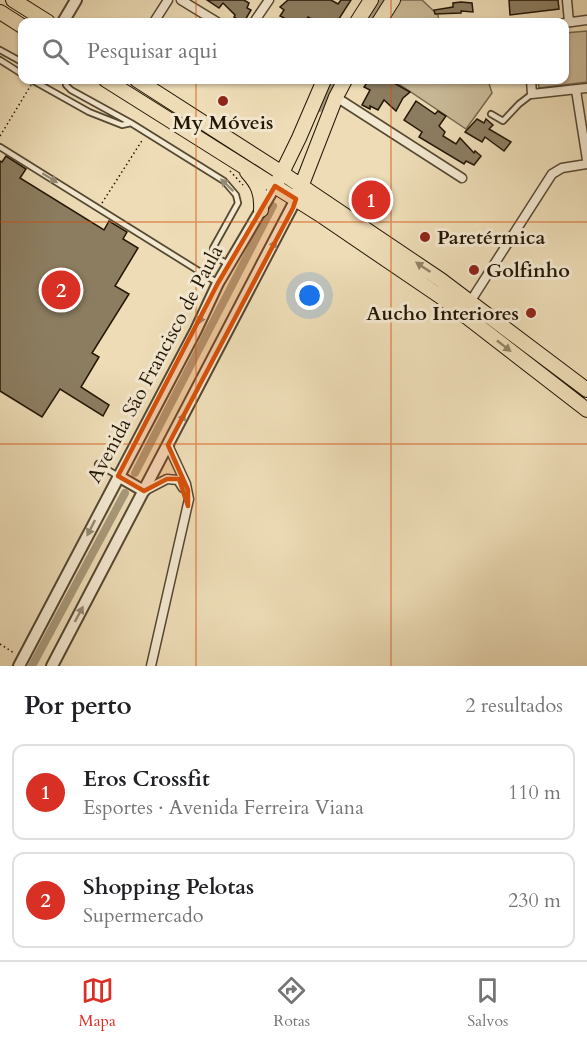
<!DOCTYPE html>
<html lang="pt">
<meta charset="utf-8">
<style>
:root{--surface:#fff;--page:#f2f2f2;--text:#202124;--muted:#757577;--line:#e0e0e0;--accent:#d93025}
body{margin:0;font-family:Cardo,serif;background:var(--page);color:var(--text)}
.you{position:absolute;left:310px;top:296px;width:21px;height:21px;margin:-15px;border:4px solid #fff;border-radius:50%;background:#1a73e8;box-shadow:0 0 0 9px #1a73e833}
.badge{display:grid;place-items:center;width:39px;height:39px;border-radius:50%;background:var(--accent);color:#fff;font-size:20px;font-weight:700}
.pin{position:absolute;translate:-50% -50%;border:3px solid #fff;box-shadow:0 2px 6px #0006}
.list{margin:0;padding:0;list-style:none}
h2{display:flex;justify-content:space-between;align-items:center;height:78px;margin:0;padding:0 24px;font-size:26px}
h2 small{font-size:20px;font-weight:400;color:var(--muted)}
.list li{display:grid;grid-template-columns:39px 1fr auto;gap:18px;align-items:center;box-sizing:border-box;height:96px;margin:0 12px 12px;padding:0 12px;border:2px solid var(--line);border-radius:12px}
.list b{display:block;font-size:22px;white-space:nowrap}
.list p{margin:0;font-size:20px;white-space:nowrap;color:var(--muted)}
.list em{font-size:20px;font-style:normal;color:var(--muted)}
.icon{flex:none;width:33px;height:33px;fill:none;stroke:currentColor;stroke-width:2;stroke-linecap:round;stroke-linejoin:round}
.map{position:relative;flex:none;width:587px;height:666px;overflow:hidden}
.search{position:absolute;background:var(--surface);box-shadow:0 2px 4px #0004;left:18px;right:18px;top:18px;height:66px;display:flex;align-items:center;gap:15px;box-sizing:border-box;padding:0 21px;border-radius:12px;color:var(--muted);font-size:22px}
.sheet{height:294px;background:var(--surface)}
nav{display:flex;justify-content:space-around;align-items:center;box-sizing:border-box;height:84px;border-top:2px solid var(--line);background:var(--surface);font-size:16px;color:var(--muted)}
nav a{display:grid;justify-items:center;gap:3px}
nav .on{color:var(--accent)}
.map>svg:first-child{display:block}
.green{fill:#caba98;stroke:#76684e;stroke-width:1.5}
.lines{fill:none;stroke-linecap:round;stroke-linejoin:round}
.canal{stroke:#a8997a;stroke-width:8}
.building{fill:#8c7d61;stroke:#221605;stroke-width:1.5}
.service-casing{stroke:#554831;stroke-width:8}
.minor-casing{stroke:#554831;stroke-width:11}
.tertiary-casing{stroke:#554831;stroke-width:14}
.primary-casing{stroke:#221605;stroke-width:16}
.path{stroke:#221605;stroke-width:1.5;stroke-dasharray:1.5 3;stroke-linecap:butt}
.service{stroke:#f3e8d0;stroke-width:4.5}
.minor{stroke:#f3e8d0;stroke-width:8}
.tertiary{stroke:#f3e8d0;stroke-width:10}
.primary{stroke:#eddcb6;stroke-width:14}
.oneway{fill:#958a75}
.oneway2{fill:#928366}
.marked{fill:#d4520b;fill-opacity:0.2;stroke:#d4520b;stroke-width:4.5;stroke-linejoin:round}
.grid{fill:none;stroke:#d4520b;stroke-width:1.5;stroke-opacity:0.55}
.poi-dot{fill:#8f2418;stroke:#f3e8d0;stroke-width:2}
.labels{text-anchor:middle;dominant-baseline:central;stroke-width:6;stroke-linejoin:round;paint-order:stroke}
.poi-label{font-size:20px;font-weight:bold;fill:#221605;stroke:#f3e8d0;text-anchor:start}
.street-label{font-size:20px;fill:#221605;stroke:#f3e8d0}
</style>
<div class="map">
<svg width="587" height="666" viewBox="0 0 587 666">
<rect width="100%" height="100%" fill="#eddcb6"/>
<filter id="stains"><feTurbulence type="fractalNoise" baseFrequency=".00333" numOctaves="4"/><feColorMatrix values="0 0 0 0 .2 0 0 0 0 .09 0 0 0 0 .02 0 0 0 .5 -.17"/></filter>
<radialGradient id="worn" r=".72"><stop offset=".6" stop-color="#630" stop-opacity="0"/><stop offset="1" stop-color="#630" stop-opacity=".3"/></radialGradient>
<path class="green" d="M400,0H422L438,15L439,22H387Z
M587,31V82L539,88L538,80H564L565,33Z
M393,80H488L492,93L466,129Z"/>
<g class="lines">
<path class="canal" d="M366,22L380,0
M319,108L333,80
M135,473L273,206
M32,666L125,493"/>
</g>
<path class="building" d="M207,0H244L249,3L247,8L251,10L244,22H242L234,17L235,15L223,3L219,8Z
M288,0H331L338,4L341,0H351L337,22H317L308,17L305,22H292L280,16L284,10L280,7Z
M509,0H558L559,9L510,15Z
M461,2L472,3L473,12L461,11V13L435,14L434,10L453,7V3Z
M369,80H389L410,92L403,98L396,111L384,100L378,110L370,106V109L362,105L370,90L364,87Z
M416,101L435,114L438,111L446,116L439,126L445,132L443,136L456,144L460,138L474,153L475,151L481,156L474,165L466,161L464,164L419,137L422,132L404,120Z
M477,119L484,123L486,119L493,125L489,129L511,142L504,151L485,137L482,142L465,132Z
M6,156L26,169L20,178L104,230L109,221L127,232L123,239L138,248L115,286L129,294L92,353L99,357L81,387L109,405L103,416L60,389L42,417L0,391V161L2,162Z"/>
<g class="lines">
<g class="service-casing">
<path id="service" d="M0,50L22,62
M0,60L22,74
M32,80L89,112L122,125L131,123L224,181L236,195L238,203L213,248C213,258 220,259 228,264
M66,80V85L71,90L131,123
M491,114L503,121L519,104L532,94
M0,147L218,283
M98,464L118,476"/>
</g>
<g class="minor-casing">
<path id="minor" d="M181,0L217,22
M567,0L569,22
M154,22L168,0
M254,22L269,0
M564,23L587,20
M531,80L532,94L587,88
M576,90L587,160
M336,97L462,178
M470,302L552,174L562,168L587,164
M144,491L167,479L178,480L183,488
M151,666L189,499L186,484L168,445"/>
</g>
<g class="tertiary-casing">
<path id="tertiary" d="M63,22L76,0
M118,476L144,491
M19,666L196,330L218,283L275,186
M52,666L296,199"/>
</g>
<g class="primary-casing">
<path id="primary" d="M13,0L48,22
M0,12L22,26
M357,22L371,0
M379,22L393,0
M106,80L319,214L441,297L587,410
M137,80L282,173L441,280L587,390
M247,172C258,184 262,193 261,210
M279,179L299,138L324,80
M299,192L336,97L345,80"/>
</g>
<path class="path" d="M90,80L97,84
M0,136L31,85
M230,171L243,185
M102,203L143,139
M0,644L14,653"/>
<use href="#service" class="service"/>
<use href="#minor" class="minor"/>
<use href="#tertiary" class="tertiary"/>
<use href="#primary" class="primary"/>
</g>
<defs><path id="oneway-solid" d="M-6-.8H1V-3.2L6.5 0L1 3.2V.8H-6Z" transform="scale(1.5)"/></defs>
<g class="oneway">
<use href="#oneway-solid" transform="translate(50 178) rotate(32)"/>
<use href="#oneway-solid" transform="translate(227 185) rotate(-136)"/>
<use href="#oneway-solid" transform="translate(272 248) rotate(-62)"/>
<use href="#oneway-solid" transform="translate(202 316) rotate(115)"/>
<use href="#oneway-solid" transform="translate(181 421) rotate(-62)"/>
<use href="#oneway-solid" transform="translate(91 528) rotate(117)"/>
<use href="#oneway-solid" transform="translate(79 614) rotate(-62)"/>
</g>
<g class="oneway2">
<use href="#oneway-solid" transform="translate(423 267) rotate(-146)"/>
<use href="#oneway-solid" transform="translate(504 346) rotate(38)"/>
</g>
<path class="marked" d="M275,186L296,199L293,208L168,445L188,490V506L179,479H167L144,491L118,476L218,283Z"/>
<path class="grid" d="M196,0V22M391,0V22M196,80V666M391,80V666M0,222H587M0,444H587"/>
<g class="poi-dot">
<circle cx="223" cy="101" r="6"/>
<circle cx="425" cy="237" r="6"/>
<circle cx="474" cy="270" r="6"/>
<circle cx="531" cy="313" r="6"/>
</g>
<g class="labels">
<g class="poi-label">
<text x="223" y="122" text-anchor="middle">My Móveis</text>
<text x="437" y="237">Paretérmica</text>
<text x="486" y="270">Golfinho</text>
<text x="519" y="313" text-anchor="end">Aucho Interiores</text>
</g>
<g class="street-label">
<text transform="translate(155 364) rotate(-62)">Avenida São Francisco de Paula</text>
</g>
</g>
<rect width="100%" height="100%" filter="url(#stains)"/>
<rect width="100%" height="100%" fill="url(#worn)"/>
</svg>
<div class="you"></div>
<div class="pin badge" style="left:371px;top:200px">1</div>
<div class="pin badge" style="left:61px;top:290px">2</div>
<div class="search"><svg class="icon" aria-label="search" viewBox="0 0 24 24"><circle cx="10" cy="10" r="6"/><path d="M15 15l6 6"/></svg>Pesquisar aqui</div>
</div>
<section class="sheet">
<h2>Por perto<small>2 resultados</small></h2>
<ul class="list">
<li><span class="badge">1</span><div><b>Eros Crossfit</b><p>Esportes · Avenida Ferreira Viana</p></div><em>110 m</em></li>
<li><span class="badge">2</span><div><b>Shopping Pelotas</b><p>Supermercado</p></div><em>230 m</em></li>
</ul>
</section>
<nav>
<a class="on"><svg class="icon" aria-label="map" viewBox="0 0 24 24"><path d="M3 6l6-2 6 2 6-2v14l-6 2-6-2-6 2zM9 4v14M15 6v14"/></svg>Mapa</a>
<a><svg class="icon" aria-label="directions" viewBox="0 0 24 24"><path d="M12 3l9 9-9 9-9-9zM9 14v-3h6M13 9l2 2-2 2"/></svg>Rotas</a>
<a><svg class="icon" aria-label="saved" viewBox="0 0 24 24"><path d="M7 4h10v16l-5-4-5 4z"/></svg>Salvos</a>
</nav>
